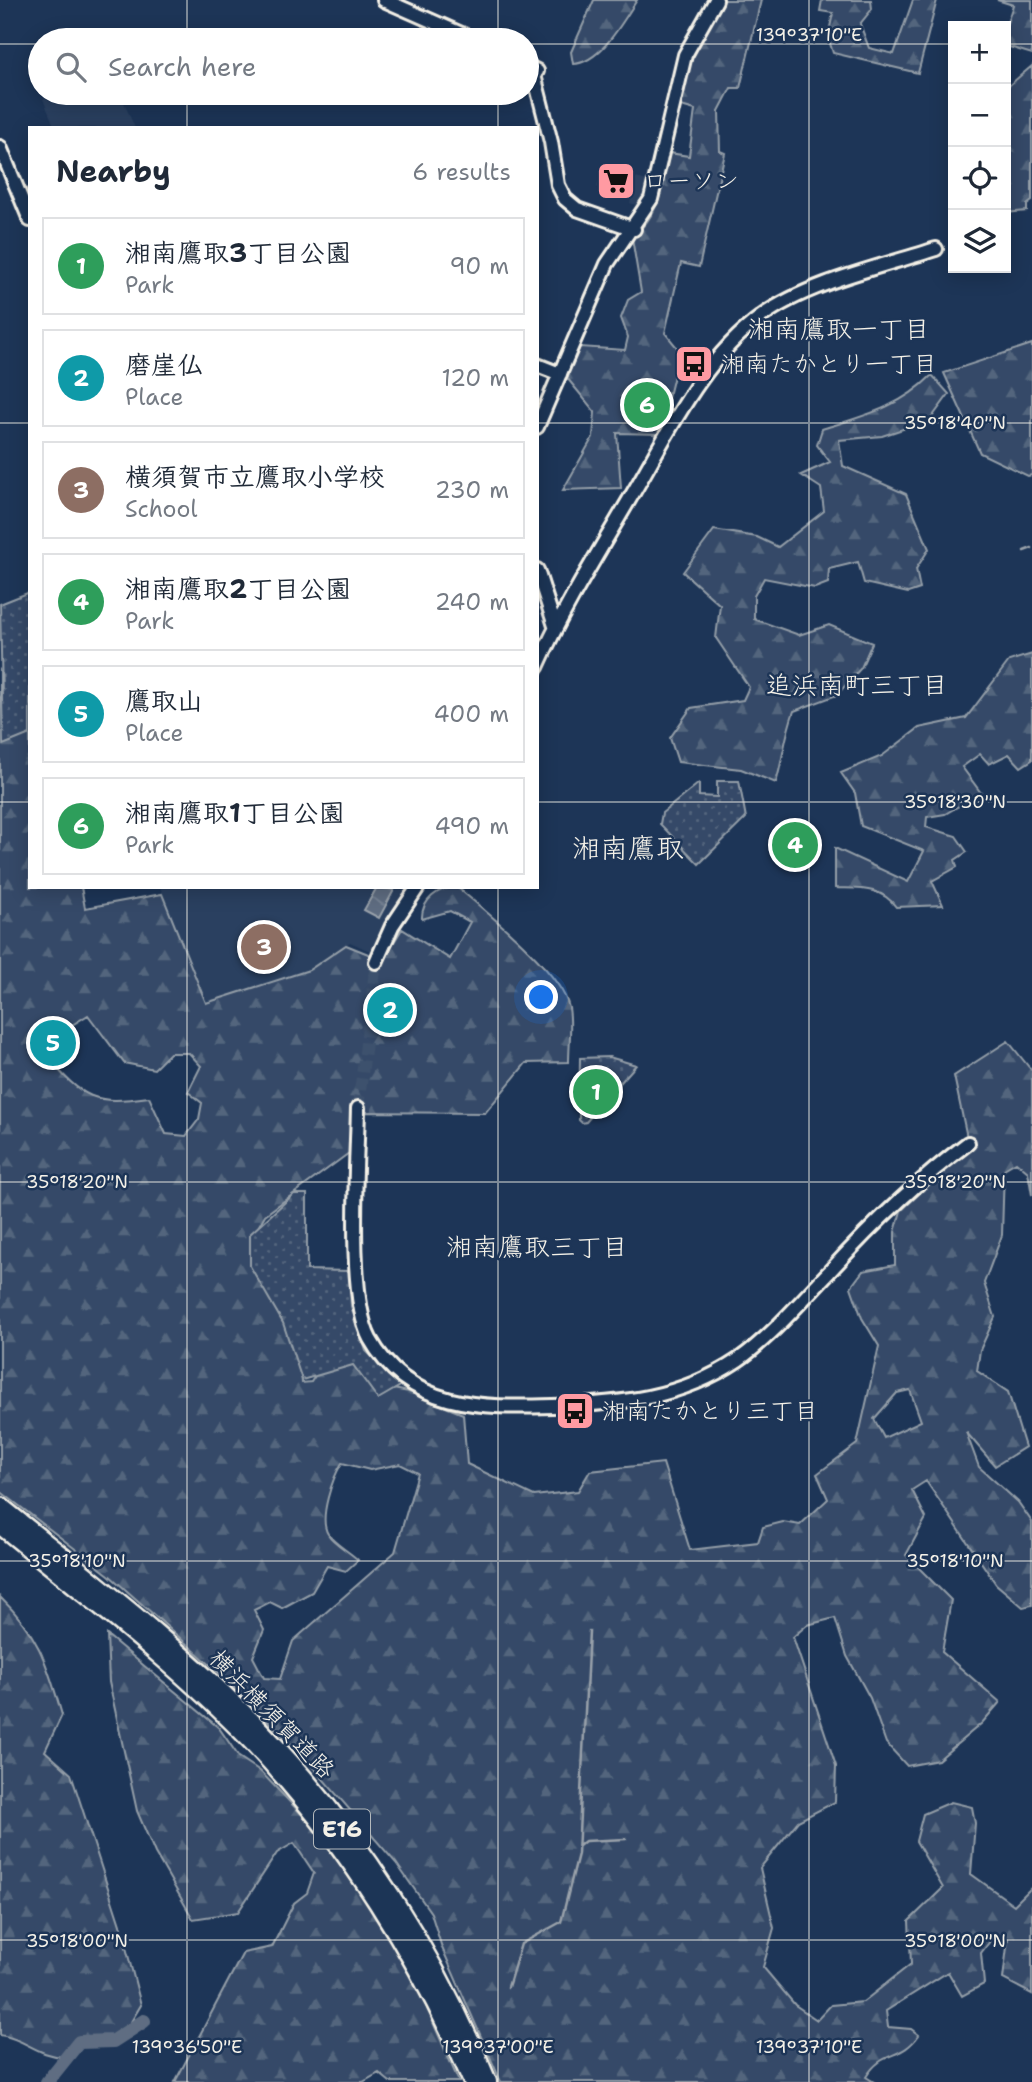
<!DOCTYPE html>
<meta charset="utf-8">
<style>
:root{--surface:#fff;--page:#f2f2f3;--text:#1f2937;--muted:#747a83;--line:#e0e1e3;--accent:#845c67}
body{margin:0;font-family:"Shantell Sans","Klee One",sans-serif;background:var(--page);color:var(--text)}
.controls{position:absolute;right:21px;top:21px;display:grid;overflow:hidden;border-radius:0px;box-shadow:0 4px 18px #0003}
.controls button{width:63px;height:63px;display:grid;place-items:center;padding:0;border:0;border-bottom:2px solid var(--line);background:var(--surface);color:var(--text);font:35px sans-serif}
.you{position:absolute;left:542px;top:998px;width:24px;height:24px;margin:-18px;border:5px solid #fff;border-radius:50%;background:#1a73e8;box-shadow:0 0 0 10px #1a73e833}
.badge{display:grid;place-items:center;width:46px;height:46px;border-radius:50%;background:var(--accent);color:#fff;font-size:23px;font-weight:700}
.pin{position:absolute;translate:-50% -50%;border:4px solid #fff;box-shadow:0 2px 7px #0006}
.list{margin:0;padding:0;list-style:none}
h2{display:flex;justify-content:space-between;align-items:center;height:91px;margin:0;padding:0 28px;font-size:30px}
h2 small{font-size:23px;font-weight:400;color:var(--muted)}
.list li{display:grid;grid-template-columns:46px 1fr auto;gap:21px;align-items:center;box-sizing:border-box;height:98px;margin:0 14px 14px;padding:0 14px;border:2px solid var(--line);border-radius:0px}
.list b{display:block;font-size:26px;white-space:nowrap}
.list p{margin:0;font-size:23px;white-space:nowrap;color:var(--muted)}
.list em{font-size:23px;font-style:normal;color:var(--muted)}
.icon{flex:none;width:38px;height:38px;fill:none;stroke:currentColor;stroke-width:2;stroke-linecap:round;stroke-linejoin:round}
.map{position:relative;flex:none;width:1032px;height:2082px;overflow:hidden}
.search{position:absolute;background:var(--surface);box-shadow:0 4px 18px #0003;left:28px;top:28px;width:511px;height:77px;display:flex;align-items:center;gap:18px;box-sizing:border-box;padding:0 24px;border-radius:38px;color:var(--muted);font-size:26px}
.panel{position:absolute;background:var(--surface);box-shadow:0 4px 18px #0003;left:28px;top:126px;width:511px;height:763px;border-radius:0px}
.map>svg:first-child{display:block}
.built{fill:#2a4060}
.forest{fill:url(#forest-firs);stroke:#949ea8;stroke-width:2;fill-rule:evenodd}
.park{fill:url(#park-dots);stroke:#949ea8;stroke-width:2}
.water{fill:url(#water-waves);stroke:#9aa2ab;stroke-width:2}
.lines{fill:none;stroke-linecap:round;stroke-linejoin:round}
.stream{stroke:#9aa2ab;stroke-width:2.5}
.river{stroke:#5e6d82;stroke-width:14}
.tertiary-tunnel{stroke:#3d516d;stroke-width:12;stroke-dasharray:12 6;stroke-linecap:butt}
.tertiary-casing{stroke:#f4f1e8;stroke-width:18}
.motorway-casing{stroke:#f4f1e8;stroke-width:23}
.tertiary{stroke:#1d3557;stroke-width:12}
.motorway{stroke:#1d3557;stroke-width:18}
.ticks{fill:none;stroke:#f4f1e8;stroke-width:2;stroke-opacity:0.45}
.labels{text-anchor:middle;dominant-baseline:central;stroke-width:5;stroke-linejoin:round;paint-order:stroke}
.shield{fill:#1d3557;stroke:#b4b9bc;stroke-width:2}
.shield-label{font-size:23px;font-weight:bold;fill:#f4f1e8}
.poi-label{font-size:24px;fill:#f4f1e8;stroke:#1d3557;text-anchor:start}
.street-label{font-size:24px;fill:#f4f1e8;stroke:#1d3557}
.neighbourhood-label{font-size:26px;fill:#f4f1e8;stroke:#1d3557}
.quarter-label{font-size:28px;fill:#f4f1e8;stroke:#1d3557}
.ticks-label{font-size:18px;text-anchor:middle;fill:#f4f1e8;stroke:#1d3557;stroke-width:5;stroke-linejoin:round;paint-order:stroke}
</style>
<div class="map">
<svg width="1032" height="2082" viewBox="0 0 1032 2082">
<defs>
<pattern id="forest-firs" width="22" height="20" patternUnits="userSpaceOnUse" patternTransform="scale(1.75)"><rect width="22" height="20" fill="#354a67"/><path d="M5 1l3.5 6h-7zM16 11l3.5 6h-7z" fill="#53657d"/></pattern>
<pattern id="park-dots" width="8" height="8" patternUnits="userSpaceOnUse" patternTransform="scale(1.75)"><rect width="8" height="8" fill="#354a67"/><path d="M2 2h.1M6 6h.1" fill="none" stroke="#53657d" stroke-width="1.8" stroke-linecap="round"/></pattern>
<pattern id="water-waves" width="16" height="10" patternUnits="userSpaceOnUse" patternTransform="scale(1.75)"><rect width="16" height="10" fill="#5e6d82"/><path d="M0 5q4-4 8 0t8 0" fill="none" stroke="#768294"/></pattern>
</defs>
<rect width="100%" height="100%" fill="#1d3557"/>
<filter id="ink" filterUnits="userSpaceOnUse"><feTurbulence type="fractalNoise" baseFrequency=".0143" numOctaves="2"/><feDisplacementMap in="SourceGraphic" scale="14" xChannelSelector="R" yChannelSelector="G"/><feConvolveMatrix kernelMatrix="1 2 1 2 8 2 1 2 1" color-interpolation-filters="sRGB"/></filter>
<g filter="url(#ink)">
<path class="built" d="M59,93H120L135,128H55L43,99Z
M603,168L650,182L642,207L630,203L632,197L597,187Z
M160,887H412L372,952L350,942L307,973L210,1010Z"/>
<path class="forest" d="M594,0H637C623,21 601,63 573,64L571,52Z
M723,0H761L740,88H731L719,111L720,151L725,153L699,267L681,263L665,333L680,351L670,392L628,393L626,417L663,418L661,434L617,433L621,488L563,490L593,437L595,412L567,378L580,347L625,350L628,337L621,318L628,300L641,292L632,238C661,211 662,191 669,153L689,156L695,110L681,106L690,63Z
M822,0H871L872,9L860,24L869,48L894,54L913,0H937L918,73L833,53L828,37L833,13L820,11Z
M997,0H1032V54L1006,46V26L1013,5Z
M1032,66V201L1027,205V211L1006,213V88Z
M1032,344V475L1028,476L980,453L944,373Z
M932,375L949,394L930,420L882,436L839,440L843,466L906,494L929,549L916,569L920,589L908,593L864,583L858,562L829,569L828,583L815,588L764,578L754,596V619L799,635L829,625L872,643L861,668L837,695L794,711C785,735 783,759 776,783L741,769L678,762L670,738L691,708L743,700L749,687L716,638L720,605L683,572L714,530L757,537L778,547L824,511L821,488L801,475L830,462L817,445L822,429C864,416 901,407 932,375Z
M1032,654V760L1021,767L1009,754L989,764L980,754L962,767L981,793L945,814L927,817L926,827L956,836L967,852L955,860L957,867L932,881L943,905L896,907C881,886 859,889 835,888V848L908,882L924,851L861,826L855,793L841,773L882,756L919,728L966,718L1009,661Z
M0,671L30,716V887H81L85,908L162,894L206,1003L309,970L346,945L383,960L402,929L450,959L470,922L450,911L422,919C421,901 438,887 457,887C486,912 562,972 569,1008C572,1025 569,1045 569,1062L526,1063L485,1113L352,1112L349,1153L265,1215L252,1238L299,1340L302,1383L311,1382L325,1361L368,1359L388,1388L409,1392L463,1414L467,1464L534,1496L578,1491L590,1471L663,1463L690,1550L758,1542L763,1527L783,1522L800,1525L828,1499L817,1474L857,1444L879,1346L862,1318L851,1287L863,1271L895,1265V1232L901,1211L969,1147L954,1076L1008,1041L1032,1071V1195L1028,1172L1016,1162L1004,1169L1002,1235L984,1283L995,1317L980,1350L977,1371L1008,1392L1025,1447L995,1466L966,1432L979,1467L1018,1502L1032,1522V1605L1023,1607L996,1584L926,1481L912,1490L926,1518L906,1555L951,1600L942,1652L1000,1702L982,1723L938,1760L907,1766L886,1743L870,1698L847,1656L835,1618L807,1625L793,1637L836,1766L835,1802L798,1821L760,1868L774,1928L763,1967L795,2005L817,2020L831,2005L863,2002L911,1964L909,1921L943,1888L916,1841L923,1814L951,1802L972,1807L975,1823L971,1874L1014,1905L1032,1887V1994L1003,1979L1008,1939L994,1936L981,1953L984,1984L962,1996L948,1972L886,2011L888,2027L911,2029L919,2035C901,2061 883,2049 866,2077L874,2082H501L442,1948L431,1913L396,1863L304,1757L216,1670L109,1575L0,1491ZM88,1015L124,1063L154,1069L170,1053H189L201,1066L188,1092L202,1103L199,1119L186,1136L166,1134L149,1097C93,1105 84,1099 47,1057L62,1044L61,1032ZM910,1390L921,1421L884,1438L874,1419L897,1393ZM342,1463L370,1470L400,1464L418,1473L395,1552L293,1641L280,1679L264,1678L253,1657L264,1630L254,1610L270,1602L282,1608L312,1592L327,1566L346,1571L358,1560C350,1552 333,1543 328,1534C318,1518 333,1477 342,1463Z
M0,1597C40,1636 47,1664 62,1715L45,1751L71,1774L121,1928L141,2005L122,2037L84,2043L65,2057C37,2056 26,2039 0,2035Z
M107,1635L219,1728L239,1757L260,1771L310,1823L402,1951L459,2082H390L379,2073L363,2082H175L243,1953L272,1947L294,1903L307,1893L314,1873L294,1843L277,1853L238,1912L193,1919L155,1853L137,1811L109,1682Z"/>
<path class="park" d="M669,393L666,415H627L629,394Z
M30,592V734L3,745L0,604Z
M717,781H739L746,818L699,864L660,824L662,813L699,783V796L717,797Z
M783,828L814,839L807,861L776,851Z
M609,1057L636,1065L586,1122L582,1123L579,1120L580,1058Z
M294,1194H307V1270L349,1271L351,1306L366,1351L402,1385L378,1399L353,1365L302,1380L283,1323L250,1266V1234Z"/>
<path class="water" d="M377,887L394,890L379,918L364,910Z"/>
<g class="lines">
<path class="stream" d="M1024,551L1032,548
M579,1846L585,1841L626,1839
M508,1987L521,1944L561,1922L578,1854L589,1631"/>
<path class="river" d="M47,2082L79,2042L113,2041L144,2021"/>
<path class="tertiary-tunnel" d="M358,1108L376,962"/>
<g class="tertiary-casing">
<path id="tertiary" d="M384,0L475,40
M527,66L537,71L534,75L551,142L558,185L565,199L577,209L634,229
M0,147L30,220
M537,365L560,374
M537,427L607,264L651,199L685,55L716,0
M537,570L555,626
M537,667C563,609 597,555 629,500C667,436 701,360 762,316C809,282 881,267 936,249
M376,962L392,926L418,887
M358,1108C357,1162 347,1296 370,1339C409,1409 482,1408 552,1406C620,1404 680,1399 738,1360C771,1337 801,1301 829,1272C872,1225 917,1181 968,1143"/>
</g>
<g class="motorway-casing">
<path id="motorway" d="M0,1507C89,1579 181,1649 261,1732C357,1831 435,1954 487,2082
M0,1524C86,1594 176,1662 253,1742C346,1840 420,1958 473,2082"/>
</g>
<use href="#tertiary" class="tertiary"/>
<use href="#motorway" class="motorway"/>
</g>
</g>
<path class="ticks" d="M187,0V40M498,0V40M809,0V2082M0,44H40M527,44H953M1006,44H1032M187,93V128M498,93V128M0,423H30M537,423H1032M0,802H30M537,802H1032M187,887V2082M498,887V2082M0,1182H1032M0,1561H1032M0,1940H1032"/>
<defs>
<g id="supermarket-square" transform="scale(2.0125)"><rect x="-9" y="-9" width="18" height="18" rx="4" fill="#ff9aa2" stroke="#1d3557"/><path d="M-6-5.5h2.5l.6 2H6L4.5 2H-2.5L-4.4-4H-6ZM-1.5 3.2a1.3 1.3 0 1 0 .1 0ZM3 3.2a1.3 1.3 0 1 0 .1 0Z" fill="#111"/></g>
<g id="bus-square" transform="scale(2.0125)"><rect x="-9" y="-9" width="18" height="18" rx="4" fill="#ff9aa2" stroke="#1d3557"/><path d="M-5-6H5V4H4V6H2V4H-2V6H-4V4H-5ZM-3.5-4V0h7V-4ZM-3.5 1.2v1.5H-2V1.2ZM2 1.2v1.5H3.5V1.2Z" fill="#111"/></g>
</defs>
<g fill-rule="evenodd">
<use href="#supermarket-square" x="616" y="181"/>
<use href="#bus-square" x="694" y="364"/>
<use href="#bus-square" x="575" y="1411"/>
</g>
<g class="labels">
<rect class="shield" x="314" y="1809.5" width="56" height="39" rx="5"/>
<g class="shield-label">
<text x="342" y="1829">E16</text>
</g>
<g class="poi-label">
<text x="643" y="181">ローソン</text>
<text x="721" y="364">湘南たかとり一丁目</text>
<text x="602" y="1411">湘南たかとり三丁目</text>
</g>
<g class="street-label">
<text transform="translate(272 1714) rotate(46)">横浜横須賀道路</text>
</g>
<g class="neighbourhood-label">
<text x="839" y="328">湘南鷹取一丁目</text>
<text x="857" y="684">追浜南町三丁目</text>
<text x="537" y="1246">湘南鷹取三丁目</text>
</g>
<g class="quarter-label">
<text x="628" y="848">湘南鷹取</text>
</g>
</g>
<g class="ticks-label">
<text x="809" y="41">139°37'10"E</text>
<text x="955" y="429">35°18'40"N</text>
<text x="955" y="808">35°18'30"N</text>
<text x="77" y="1188">35°18'20"N</text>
<text x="955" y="1188">35°18'20"N</text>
<text x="77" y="1567">35°18'10"N</text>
<text x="955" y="1567">35°18'10"N</text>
<text x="77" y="1947">35°18'00"N</text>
<text x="955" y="1947">35°18'00"N</text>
<text x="187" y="2053">139°36'50"E</text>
<text x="498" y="2053">139°37'00"E</text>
<text x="809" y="2053">139°37'10"E</text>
</g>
</svg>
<div class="controls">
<button>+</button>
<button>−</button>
<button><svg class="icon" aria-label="locate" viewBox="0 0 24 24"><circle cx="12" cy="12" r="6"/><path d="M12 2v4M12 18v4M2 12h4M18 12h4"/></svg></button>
<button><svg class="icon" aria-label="layers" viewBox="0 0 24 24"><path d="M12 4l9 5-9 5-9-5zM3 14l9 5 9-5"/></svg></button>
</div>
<div class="you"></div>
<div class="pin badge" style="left:596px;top:1092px;background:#2e9e5b">1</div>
<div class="pin badge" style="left:390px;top:1010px;background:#0f9aa8">2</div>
<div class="pin badge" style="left:264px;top:947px;background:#8d6e63">3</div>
<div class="pin badge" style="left:795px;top:845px;background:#2e9e5b">4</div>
<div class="pin badge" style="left:53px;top:1043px;background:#0f9aa8">5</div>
<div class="pin badge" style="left:647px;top:405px;background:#2e9e5b">6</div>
<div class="search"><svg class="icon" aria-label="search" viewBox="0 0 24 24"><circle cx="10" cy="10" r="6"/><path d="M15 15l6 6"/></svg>Search here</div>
<section class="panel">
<h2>Nearby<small>6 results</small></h2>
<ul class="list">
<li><span class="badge" style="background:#2e9e5b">1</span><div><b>湘南鷹取3丁目公園</b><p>Park</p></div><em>90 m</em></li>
<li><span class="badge" style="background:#0f9aa8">2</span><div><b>磨崖仏</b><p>Place</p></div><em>120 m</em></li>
<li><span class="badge" style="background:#8d6e63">3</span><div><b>横須賀市立鷹取小学校</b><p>School</p></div><em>230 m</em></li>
<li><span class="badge" style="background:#2e9e5b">4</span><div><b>湘南鷹取2丁目公園</b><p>Park</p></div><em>240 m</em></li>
<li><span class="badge" style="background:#0f9aa8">5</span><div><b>鷹取山</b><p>Place</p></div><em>400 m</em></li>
<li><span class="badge" style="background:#2e9e5b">6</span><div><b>湘南鷹取1丁目公園</b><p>Park</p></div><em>490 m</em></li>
</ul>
</section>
</div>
